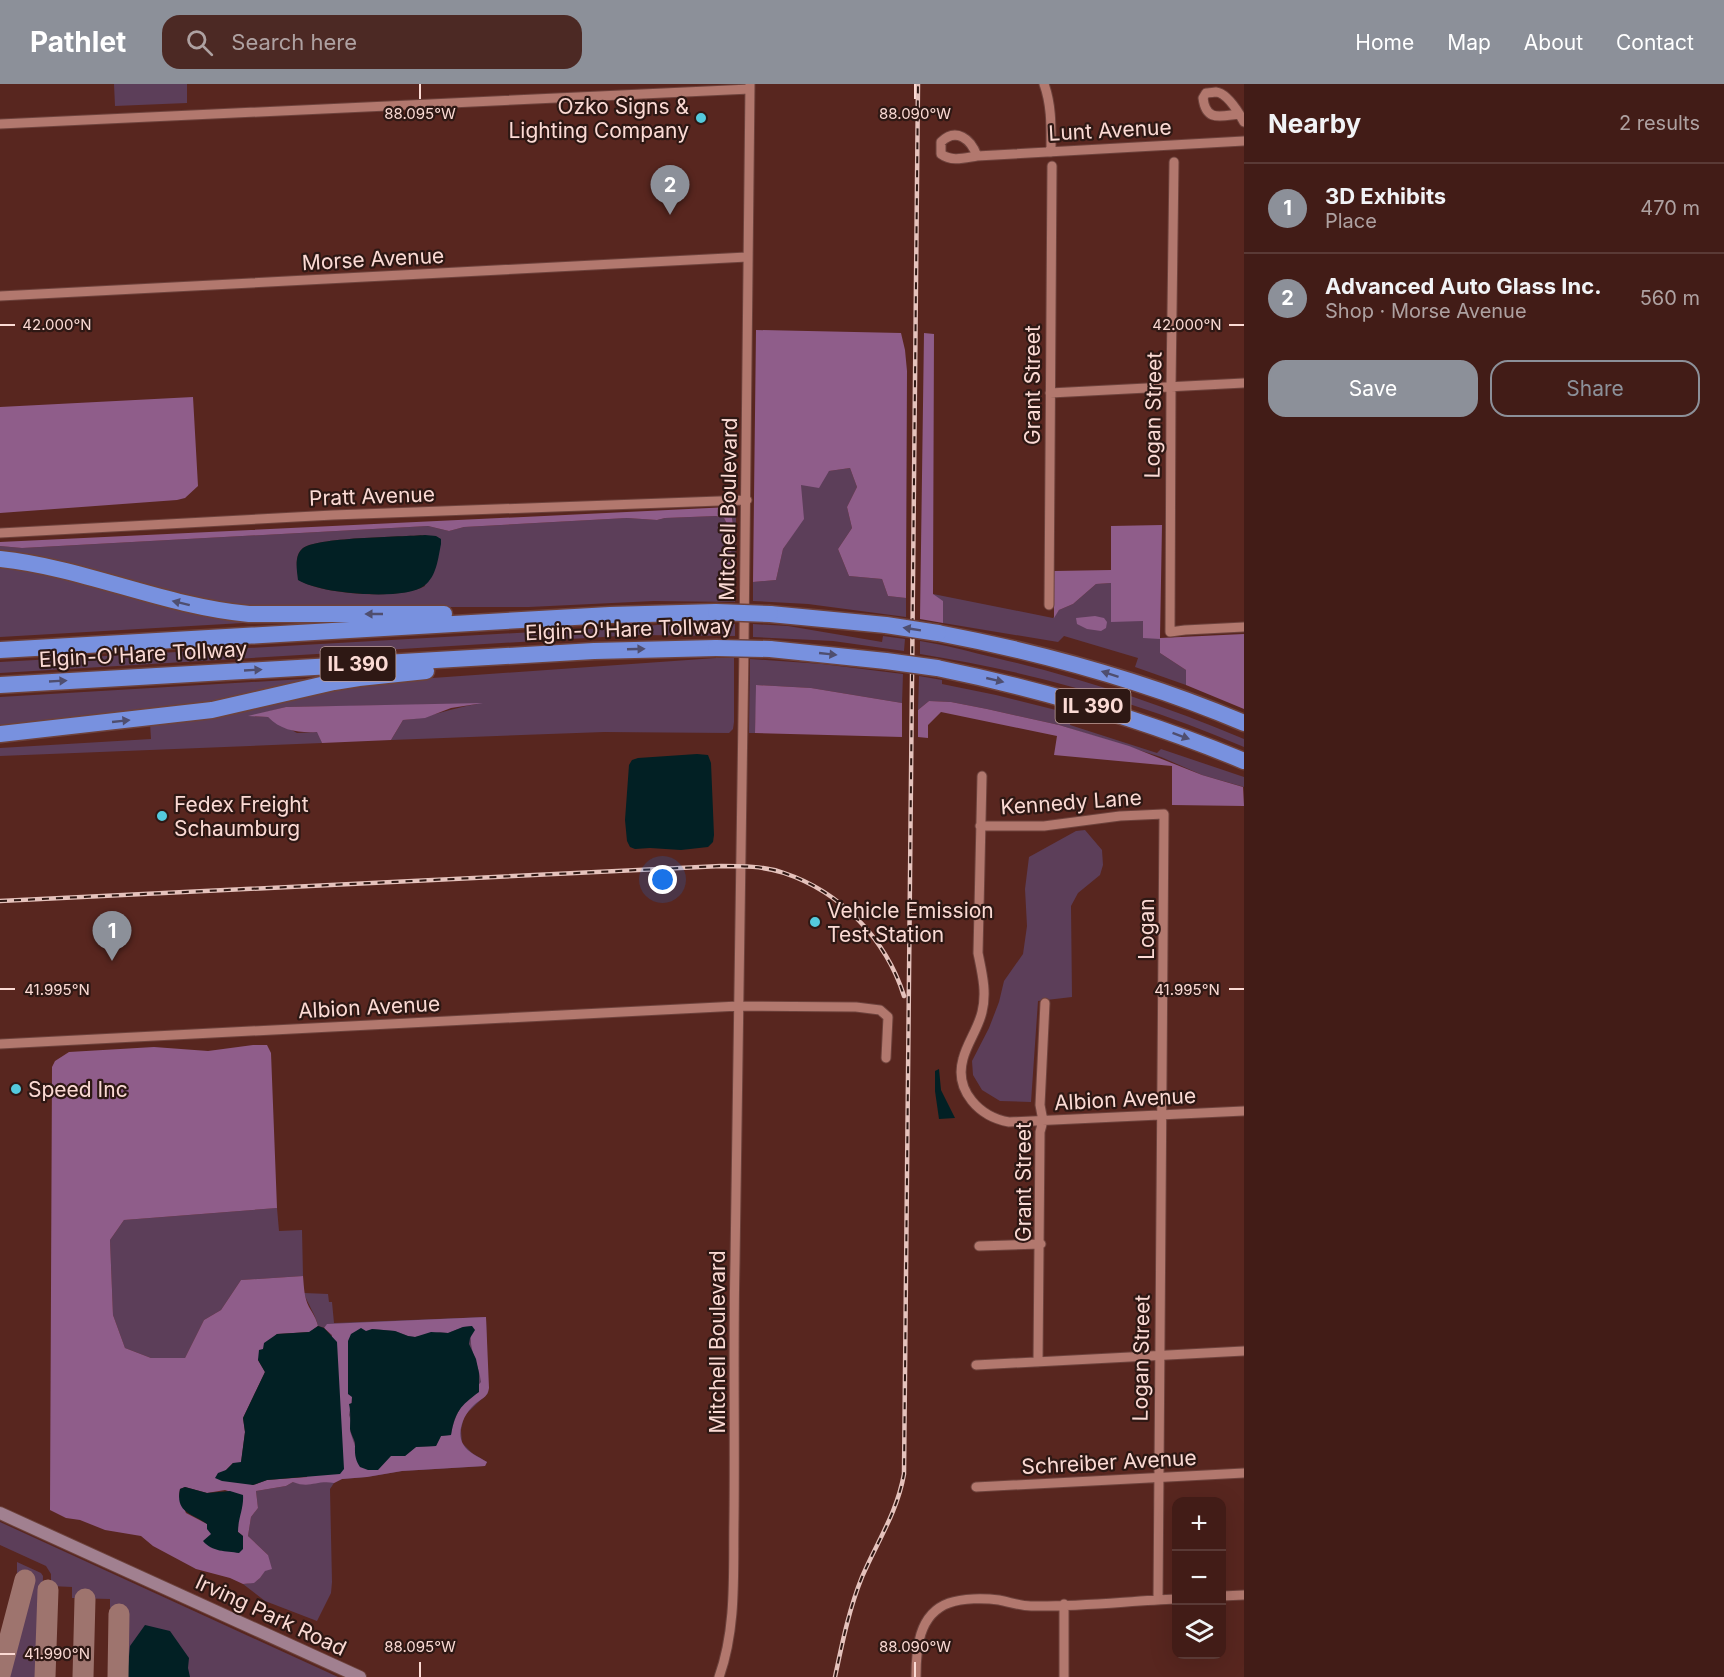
<!DOCTYPE html>
<meta charset="utf-8">
<style>
:root{--surface:#421c17;--page:#4c2924;--text:#f1f3f6;--muted:#aea1a1;--line:#5a3a36;--accent:#8c9099}
body{margin:0;font-family:Inter,sans-serif;background:var(--page);color:var(--text)}
.controls{position:absolute;right:18px;bottom:18px;display:grid;overflow:hidden;border-radius:12px;box-shadow:0 6px 24px #0002}
.controls button{width:54px;height:54px;display:grid;place-items:center;padding:0;border:0;border-bottom:2px solid var(--line);background:var(--surface);color:var(--text);font:30px sans-serif}
.you{position:absolute;left:663px;top:796px;width:21px;height:21px;margin:-15px;border:4px solid #fff;border-radius:50%;background:#1a73e8;box-shadow:0 0 0 9px #1a73e833}
.badge{display:grid;place-items:center;width:39px;height:39px;border-radius:50%;background:var(--accent);color:#fff;font-size:20px;font-weight:700}
.pin{position:absolute;translate:-50% -50px;filter:drop-shadow(0 2px 3px #0008)}
.pin::after{content:'';position:absolute;top:32px;width:21px;height:18px;background:inherit;clip-path:polygon(0 0,100% 0,50% 100%)}
.list{margin:0;padding:0;list-style:none}
h2{display:flex;justify-content:space-between;align-items:center;height:78px;margin:0;padding:0 24px;font-size:26px}
h2 small{font-size:20px;font-weight:400;color:var(--muted)}
.list li{display:grid;grid-template-columns:39px 1fr auto;gap:18px;align-items:center;box-sizing:border-box;height:90px;padding:0 24px;border-top:2px solid var(--line)}
.list b{display:block;font-size:22px;white-space:nowrap}
.list p{margin:0;font-size:20px;white-space:nowrap;color:var(--muted)}
.list em{font-size:20px;font-style:normal;color:var(--muted)}
.actions{display:flex;gap:12px;padding:18px 24px}
.actions a{flex:1;padding:14px 0;border:2px solid var(--accent);border-radius:18px;text-align:center;font-size:21px;color:var(--accent)}
.actions .main{background:var(--accent);color:#fff}
.icon{flex:none;width:33px;height:33px;fill:none;stroke:currentColor;stroke-width:2;stroke-linecap:round;stroke-linejoin:round}
.map{position:relative;flex:none;width:1244px;height:1593px;overflow:hidden}
header{display:flex;align-items:center;gap:36px;box-sizing:border-box;height:84px;padding:0 30px;background:var(--accent);color:#fff}
header strong{font-size:28px}
nav{display:flex;gap:33px;margin-inline-start:auto;font-size:21px}
.search{width:420px;height:54px;background:var(--page);display:flex;align-items:center;gap:15px;box-sizing:border-box;padding:0 21px;border-radius:18px;color:var(--muted);font-size:22px}
main{display:flex}
aside{flex:1;background:var(--surface)}
.map>svg:first-child{display:block}
.green{fill:#5c3e59;fill-rule:evenodd}
.forest{fill:#8f5d8a;fill-rule:evenodd}
.water{fill:#022024}
.lines{fill:none;stroke-linecap:round;stroke-linejoin:round}
.taxiway{stroke:#9e746e;stroke-width:21}
.minor-casing{stroke:#6d423c;stroke-width:11}
.secondary-casing{stroke:#6d423c;stroke-width:14}
.motorway-casing{stroke:#6d423c;stroke-width:19}
.minor{stroke:#b2786e;stroke-width:9}
.secondary{stroke:#a18090;stroke-width:12}
.motorway{stroke:#7891df;stroke-width:16}
.rail-casing{stroke:#e5c2bc;stroke-width:4.5}
.rail{stroke:#2e1814;stroke-width:2;stroke-dasharray:7;stroke-linecap:butt}
.motorway-bridge-casing{stroke:#6d423c;stroke-width:19;stroke-linecap:butt}
.motorway-bridge{stroke:#7891df;stroke-width:16}
.oneway{fill:#4f4e6f}
.ticks{fill:none;stroke:#fbdad4;stroke-width:2}
.poi-dot{fill:#54cadd;stroke:#2e1814;stroke-width:2}
.labels{text-anchor:middle;dominant-baseline:central;stroke-width:4.5;stroke-linejoin:round;paint-order:stroke}
.shield{fill:#2e1814;stroke:#bea09a;stroke-width:1.5}
.shield-label{font-size:20px;font-weight:bold;fill:#fbdad4}
.poi-label{font-size:21px;fill:#fbdad4;stroke:#2e1814;text-anchor:start}
.street-label{font-size:21px;fill:#fbdad4;stroke:#2e1814}
.ticks-label{font-size:15px;text-anchor:middle;fill:#fbdad4;stroke:#2e1814;stroke-width:4.5;stroke-linejoin:round;paint-order:stroke}
</style>
<header>
<strong>Pathlet</strong>
<div class="search"><svg class="icon" aria-label="search" viewBox="0 0 24 24"><circle cx="10" cy="10" r="6"/><path d="M15 15l6 6"/></svg>Search here</div>
<nav><a>Home</a><a>Map</a><a>About</a><a>Contact</a></nav>
</header>
<main>
<div class="map">
<svg width="1244" height="1593" viewBox="0 0 1244 1593">
<rect width="100%" height="100%" fill="#58261f"/>
<path class="green" d="M114,0H187V19L115,22Z
M850,384L857,403L847,423L852,444L838,465L849,492L882,495L888,512L906,514V533L808,520L753,517V498L776,496L783,465L803,435L800,400L829,387Z
M730,423L736,431L735,518L654,517L529,523H238L0,468V462L22,464L428,442L449,447L464,443L627,434L657,436L665,434L716,432L724,434L728,442L723,492L730,493L733,440ZM425,451V502C401,516 322,511 299,496C297,487 294,472 302,465C313,453 404,453 425,451Z
M0,480L261,536L260,538L0,553Z
M1111,499L1160,554V569L1186,586V601L1135,583L1138,574L1064,552L1058,558L943,539L942,532L933,510L1053,534L1059,526L1073,520L1096,500Z
M676,540H735V552L636,551L0,589V578Z
M753,540L788,542L882,558L883,552L905,555L904,567L833,557L753,553Z
M920,557C946,561 971,568 996,574C1081,594 1163,621 1244,655V663C1140,618 1032,588 920,570Z
M716,574H734V638L733,645L729,649L604,648L391,656L403,636C429,634 451,624 477,620L286,623L251,632L268,633L297,649L318,648L322,659L0,672V664L151,655L150,639L390,597Z
M750,575L822,580L903,590L902,619L811,604L757,601L755,649H749Z
M919,592L942,596V600L996,611L1072,630L1070,641L1157,669L1161,665L1244,693V703L1202,691L1161,673L1059,641L987,625L951,618L929,617L918,626Z
M321,594L233,616L0,643V613Z
M1085,746L1102,766L1103,781L1100,791L1078,809L1071,822L1072,913L1038,917L1031,1018L1000,1017L982,1006L973,991L972,977L989,944L999,918L1004,897L1023,870L1027,842L1025,805L1029,773L1076,747Z
M277,1124L279,1147L302,1146L303,1192L241,1196L221,1226L204,1236L185,1274H151L125,1264L113,1231L110,1156L124,1136Z
M304,1209L328,1210L329,1218H332L334,1239L486,1233L488,1309L464,1332L461,1346L462,1359L472,1369L487,1378L485,1382L402,1387L367,1393L342,1395L334,1399L330,1405L332,1498L331,1509L317,1537L265,1517L243,1500C263,1499 264,1489 268,1471L248,1452L251,1433L258,1424L256,1407L286,1402L293,1398L344,1385L337,1258L325,1244L318,1242C316,1231 308,1221 304,1209Z
M0,1438L338,1593H127L125,1525L110,1524V1515L72,1514V1503L51,1502V1490L46,1482L0,1461Z
M17,1478L41,1489L43,1492L40,1593H7L34,1496L17,1492Z"/>
<path class="forest" d="M756,246L901,249L905,266L907,287L906,514L888,512L882,495L849,492L838,465L852,444L847,423L857,403L850,384L829,387L819,404L801,401L804,435L783,465L776,496L753,498Z
M924,249L934,250L933,510L943,517V539L920,535Z
M193,313L198,402L185,414L177,416L0,429V323Z
M730,423L733,440L730,493H723L728,442L724,434L716,432L665,434L657,436L627,434L464,443L449,447L428,442L22,464L0,462V458Z
M1162,441L1160,554L1244,550V625L1186,601V586L1160,569V555L1143,554V537L1111,538V499L1096,500L1073,520L1059,526L1054,534V487L1111,486V442Z
M1095,532L1104,534L1107,538L1106,544L1101,547L1087,545L1077,540L1076,534Z
M756,601L811,604L902,619V653L755,649Z
M929,617L951,618L987,625L1059,641L1129,662L1202,691L1243,703L1244,722L1172,721V682L1054,671L1057,652L941,628L928,641V654L918,653V626Z
M483,619L451,624L425,634L403,636L391,656L322,659L317,648C300,649 281,647 268,633L248,632L286,623Z
M253,961H267L271,969L277,1124L124,1136L110,1156L113,1231L125,1264L151,1274H185L204,1236L221,1226L241,1196L303,1192C304,1203 304,1213 309,1223C313,1230 316,1234 318,1242L310,1248L277,1250L263,1265L258,1276L265,1288L243,1334L245,1348L241,1379H233L224,1388L253,1401L267,1396L307,1393L332,1251L324,1244L327,1240L486,1233L489,1304C488,1314 480,1315 474,1321C464,1330 456,1348 463,1360C468,1369 479,1373 487,1378L485,1382L402,1387L367,1393L342,1395L334,1399C316,1396 310,1405 293,1398L286,1402L256,1407L258,1424L251,1433L248,1452L268,1471L272,1485L265,1487L260,1494L254,1499L243,1500L230,1494L196,1485L153,1462L141,1452L105,1446L80,1436L66,1434L50,1426L52,983L55,977L69,968L154,963L208,967ZM472,1242C467,1267 478,1275 481,1298C465,1316 455,1327 451,1351L441,1352L436,1362L416,1363L405,1372H391L355,1362L350,1347L351,1337L349,1331L352,1313L372,1245L395,1247L408,1252L415,1253L440,1248L448,1249L463,1243ZM185,1403L207,1409L225,1406L237,1410L242,1422L238,1434V1448L243,1452L207,1440L186,1429L179,1412L180,1405Z"/>
<path class="water" d="M425,451L436,452L441,455V460C438,474 437,492 424,502C404,517 320,510 298,496C297,487 294,472 302,465C313,453 403,453 425,451Z
M697,670L708,671L711,679L714,751L713,758L708,763L681,766L650,764L635,765L630,763L627,757L625,736L629,681L632,676L638,674Z
M939,985L941,1006L955,1034L939,1035L935,1007V987Z
M318,1242L324,1244L337,1258L344,1385L340,1390L267,1396L253,1401L222,1397L215,1394L218,1389L226,1386L233,1379L241,1378L245,1348L243,1334L265,1288L258,1276L259,1266L263,1265L264,1259L277,1250L309,1248Z
M472,1242L475,1246L470,1254L469,1260L476,1275L479,1289V1308C460,1322 455,1328 451,1351L441,1352L436,1362L416,1363L405,1372H391L378,1386H368L360,1383C354,1374 355,1368 355,1359C354,1355 351,1350 350,1345C350,1337 351,1329 349,1320L352,1319V1313L348,1310V1257L351,1250L361,1244L366,1247L372,1245L395,1247L408,1252L415,1253L431,1248L448,1249L463,1243Z
M185,1403L207,1409L230,1407L243,1411C244,1424 238,1434 238,1448L243,1452V1465L239,1469C226,1467 212,1468 203,1457L211,1450L207,1445V1440C192,1429 175,1429 180,1405Z
M145,1541L170,1547L189,1574L188,1584L190,1593H127L130,1562Z"/>
<g class="lines">
<path class="taxiway" d="M0,1591L25,1496
M45,1593L48,1506
M83,1593L85,1515
M118,1593L119,1530"/>
<g class="minor-casing">
<path id="minor" d="M1044,0C1052,22 1051,44 1051,68
M1239,30C1220,32 1206,38 1203,14L1206,9C1207,9 1216,8 1216,8C1227,9 1239,29 1244,38
M0,40L750,5
M977,72C971,55 956,43 941,58V70C952,78 964,74 977,72L1244,57
M1174,78L1171,302L1170,548L1185,546L1244,543
M0,212L747,173
M1050,309L1244,299
M0,449L333,431L747,416
M1049,521L1052,82
M982,692L978,869C982,889 987,908 982,928C978,945 967,959 963,975C954,1007 980,1033 1009,1038L1244,1027
M980,742H1044L1120,732L1164,730L1158,1516
M0,960L739,922L856,923L880,926L888,933L886,974
M979,1162L1041,1160
M1038,1278L1040,1048L1043,1037L1040,1021L1045,919
M976,1281L1244,1267
M976,1403L1244,1389
M1222,1512L1244,1511
M719,1593C737,1543 733,1487 734,1434C735,1349 733,1263 735,1178C741,785 747,393 750,0
M916,1593C916,1566 918,1530 949,1519C963,1514 984,1514 999,1516C1010,1518 1020,1522 1031,1522C1079,1523 1128,1517 1176,1515
M1064,1593V1520"/>
</g>
<g class="secondary-casing">
<path id="secondary" d="M0,1429L360,1593"/>
</g>
<g class="motorway-casing">
<path id="motorway" d="M0,475C85,484 163,522 249,530H444
M770,530L886,541
M938,549C1043,569 1145,597 1244,639
M770,565L886,577
M0,566L610,531L716,528
M937,584C1044,606 1143,635 1244,677
M0,601L594,567L716,564
M0,650L212,626L334,598L359,594L426,587"/>
</g>
<use href="#minor" class="minor"/>
<use href="#secondary" class="secondary"/>
<use href="#motorway" class="motorway"/>
<g class="rail-casing">
<path id="rail" d="M0,817L721,782C742,782 764,782 784,789C841,808 886,855 904,912
M835,1593C842,1560 849,1525 862,1493C877,1458 897,1429 904,1390L918,0"/>
</g>
<use href="#rail" class="rail"/>
<g class="motorway-bridge-casing">
<path id="motorway-bridge" d="M716,528L770,530
M886,541L938,549
M716,564L770,565
M886,577L937,584"/>
</g>
<use href="#motorway-bridge" class="motorway-bridge"/>
</g>
<defs><path id="oneway-solid" d="M-6-.8H1V-3.2L6.5 0L1 3.2V.8H-6Z" transform="scale(1.5)"/></defs>
<g class="oneway">
<use href="#oneway-solid" transform="translate(181 519) rotate(-166)"/>
<use href="#oneway-solid" transform="translate(374 530) rotate(180)"/>
<use href="#oneway-solid" transform="translate(912 545) rotate(-171)"/>
<use href="#oneway-solid" transform="translate(636 565) rotate(-2)"/>
<use href="#oneway-solid" transform="translate(828 570) rotate(6)"/>
<use href="#oneway-solid" transform="translate(253 586) rotate(-3)"/>
<use href="#oneway-solid" transform="translate(1110 590) rotate(-162)"/>
<use href="#oneway-solid" transform="translate(995 596) rotate(13)"/>
<use href="#oneway-solid" transform="translate(58 597) rotate(-3)"/>
<use href="#oneway-solid" transform="translate(121 637) rotate(-6)"/>
<use href="#oneway-solid" transform="translate(1181 652) rotate(20)"/>
</g>
<path class="ticks" d="M420,0V15M915,0V15M0,241H15M1229,241H1244M0,905H15M1229,905H1244M0,1570H15M420,1578V1593M915,1578V1593"/>
<g class="poi-dot">
<circle cx="701" cy="34" r="6"/>
<circle cx="162" cy="732" r="6"/>
<circle cx="815" cy="838" r="6"/>
<circle cx="16" cy="1005" r="6"/>
</g>
<g class="labels">
<g class="shield">
<rect x="320.5" y="563" width="75" height="34" rx="4.5"/>
<rect x="1055.5" y="605" width="75" height="34" rx="4.5"/>
</g>
<g class="shield-label">
<text x="358" y="580">IL 390</text>
<text x="1093" y="622">IL 390</text>
</g>
<g class="poi-label">
<text x="689" y="22" text-anchor="end">Ozko Signs &amp;<tspan x="689" dy="24">Lighting Company</tspan></text>
<text x="174" y="720">Fedex Freight<tspan x="174" dy="24">Schaumburg</tspan></text>
<text x="827" y="826">Vehicle Emission<tspan x="827" dy="24">Test Station</tspan></text>
<text x="28" y="1005">Speed Inc</text>
</g>
<g class="street-label">
<text transform="translate(1110 46) rotate(-3)">Lunt Avenue</text>
<text transform="translate(373 175) rotate(-3)">Morse Avenue</text>
<text transform="translate(1032 301) rotate(-90)">Grant Street</text>
<text transform="translate(1153 331) rotate(-89)">Logan Street</text>
<text transform="translate(372 412) rotate(-2)">Pratt Avenue</text>
<text transform="translate(728 425) rotate(-89)">Mitchell Boulevard</text>
<text transform="translate(629 545) rotate(-2)">Elgin-O'Hare Tollway</text>
<text transform="translate(143 570) rotate(-3)">Elgin-O'Hare Tollway</text>
<text transform="translate(1071 718) rotate(-4)">Kennedy Lane</text>
<text transform="translate(1146 845) rotate(-90)">Logan</text>
<text transform="translate(369 923) rotate(-3)">Albion Avenue</text>
<text transform="translate(1125 1015) rotate(-3)">Albion Avenue</text>
<text transform="translate(1023 1098) rotate(-90)">Grant Street</text>
<text transform="translate(717 1258) rotate(-90)">Mitchell Boulevard</text>
<text transform="translate(1141 1274) rotate(-89)">Logan Street</text>
<text transform="translate(1109 1378) rotate(-3)">Schreiber Avenue</text>
<text transform="translate(271 1531) rotate(25)">Irving Park Road</text>
</g>
</g>
<g class="ticks-label">
<text x="420" y="35">88.095°W</text>
<text x="915" y="35">88.090°W</text>
<text x="57" y="246">42.000°N</text>
<text x="1187" y="246">42.000°N</text>
<text x="57" y="911">41.995°N</text>
<text x="1187" y="911">41.995°N</text>
<text x="420" y="1568">88.095°W</text>
<text x="915" y="1568">88.090°W</text>
<text x="57" y="1575">41.990°N</text>
</g>
</svg>
<div class="controls">
<button>+</button>
<button>−</button>
<button><svg class="icon" aria-label="layers" viewBox="0 0 24 24"><path d="M12 4l9 5-9 5-9-5zM3 14l9 5 9-5"/></svg></button>
</div>
<div class="you"></div>
<div class="pin badge" style="left:112px;top:877px">1</div>
<div class="pin badge" style="left:670px;top:131px">2</div>
</div>
<aside>
<h2>Nearby<small>2 results</small></h2>
<ul class="list">
<li><span class="badge">1</span><div><b>3D Exhibits</b><p>Place</p></div><em>470 m</em></li>
<li><span class="badge">2</span><div><b>Advanced Auto Glass Inc.</b><p>Shop · Morse Avenue</p></div><em>560 m</em></li>
</ul>
<div class="actions"><a class="main">Save</a><a>Share</a></div>
</aside>
</main>
